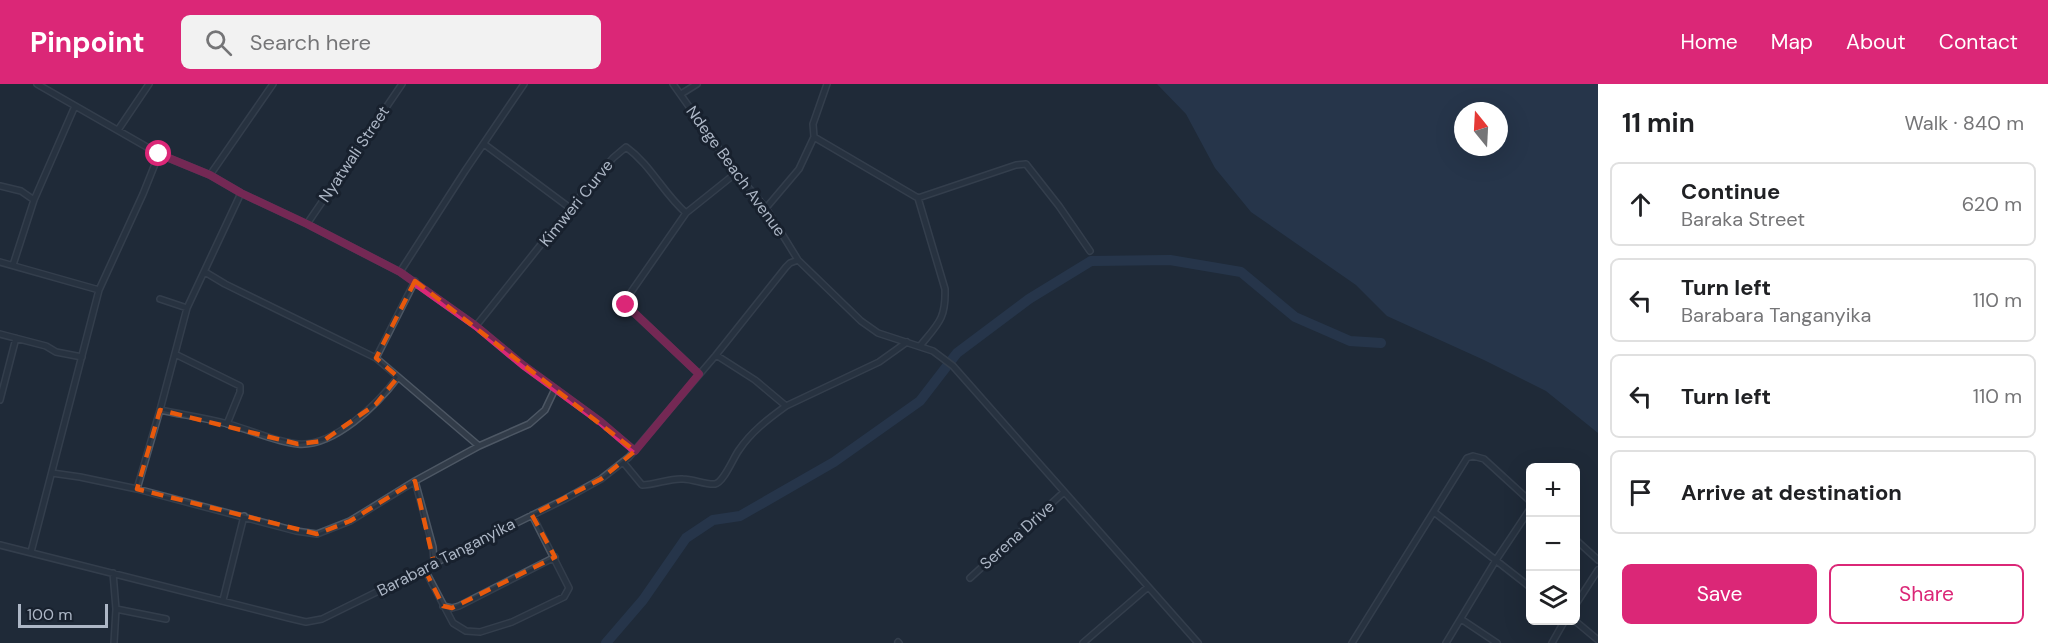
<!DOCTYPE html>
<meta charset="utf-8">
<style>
:root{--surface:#fff;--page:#f2f2f2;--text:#202124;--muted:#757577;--line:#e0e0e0;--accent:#db2777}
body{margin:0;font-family:"DM Sans",sans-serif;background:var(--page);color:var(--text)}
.controls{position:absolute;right:18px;bottom:18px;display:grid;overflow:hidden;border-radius:9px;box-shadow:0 6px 24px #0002}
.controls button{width:54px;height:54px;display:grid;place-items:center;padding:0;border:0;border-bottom:2px solid var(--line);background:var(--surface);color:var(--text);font:30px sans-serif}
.compass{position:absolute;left:1454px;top:18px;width:54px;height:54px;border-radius:50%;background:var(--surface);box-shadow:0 6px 24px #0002;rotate:342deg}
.scale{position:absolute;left:18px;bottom:15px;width:90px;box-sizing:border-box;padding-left:6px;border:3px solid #adb7c6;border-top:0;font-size:16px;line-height:21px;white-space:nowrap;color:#adb7c6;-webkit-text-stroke:4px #18212e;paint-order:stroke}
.stop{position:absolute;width:18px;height:18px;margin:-14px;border:4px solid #db2777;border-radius:50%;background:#fff}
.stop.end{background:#db2777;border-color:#fff;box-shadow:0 2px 6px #0008}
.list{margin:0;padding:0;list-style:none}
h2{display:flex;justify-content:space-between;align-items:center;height:78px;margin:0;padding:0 24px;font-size:26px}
h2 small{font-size:20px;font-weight:400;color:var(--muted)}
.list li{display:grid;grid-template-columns:39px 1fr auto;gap:18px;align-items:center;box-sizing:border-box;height:84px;margin:0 12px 12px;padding:0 12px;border:2px solid var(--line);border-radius:9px}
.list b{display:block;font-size:22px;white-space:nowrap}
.list p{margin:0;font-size:20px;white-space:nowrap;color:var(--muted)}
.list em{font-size:20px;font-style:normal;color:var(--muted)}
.actions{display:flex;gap:12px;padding:18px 24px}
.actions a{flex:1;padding:14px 0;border:2px solid var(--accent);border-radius:9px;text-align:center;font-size:21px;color:var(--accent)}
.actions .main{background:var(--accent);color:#fff}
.icon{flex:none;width:33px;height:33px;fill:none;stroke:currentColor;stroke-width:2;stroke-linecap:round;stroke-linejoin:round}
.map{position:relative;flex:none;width:1598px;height:559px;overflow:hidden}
header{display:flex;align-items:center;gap:36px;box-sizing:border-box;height:84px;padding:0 30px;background:var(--accent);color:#fff}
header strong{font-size:28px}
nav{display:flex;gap:33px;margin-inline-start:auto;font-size:21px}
.search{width:420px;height:54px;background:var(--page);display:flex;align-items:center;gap:15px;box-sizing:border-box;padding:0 21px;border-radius:9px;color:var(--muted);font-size:22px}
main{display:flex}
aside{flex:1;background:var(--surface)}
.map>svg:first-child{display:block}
.water{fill:#2f4460;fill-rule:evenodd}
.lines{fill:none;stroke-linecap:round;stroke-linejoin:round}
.river{stroke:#2f4460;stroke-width:10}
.minor-casing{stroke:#4d5764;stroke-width:8}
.minor{stroke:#323c49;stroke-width:5}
.route{stroke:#db2777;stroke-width:8}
.marked{fill:none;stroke:#e8590c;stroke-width:4.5;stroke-dasharray:12 8;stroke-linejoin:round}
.labels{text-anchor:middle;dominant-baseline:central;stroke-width:6;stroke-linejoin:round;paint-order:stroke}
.street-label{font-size:16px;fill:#adb7c6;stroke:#18212e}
</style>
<header>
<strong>Pinpoint</strong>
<div class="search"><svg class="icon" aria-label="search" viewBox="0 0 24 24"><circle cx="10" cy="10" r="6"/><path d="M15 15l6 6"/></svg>Search here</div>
<nav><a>Home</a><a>Map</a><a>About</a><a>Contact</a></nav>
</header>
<main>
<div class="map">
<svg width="1598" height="559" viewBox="0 0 1598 559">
<rect width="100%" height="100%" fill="#1f2a39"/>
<path class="water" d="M1157,0H1598V349L1546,307L1484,276L1387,232L1356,201L1251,128L1215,84L1186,30ZM1463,27H1499V63H1463Z"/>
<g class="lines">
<path class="river" d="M606,559L643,516L686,454L713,436L740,432L834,378L920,317L957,269L1029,215L1091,177L1170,176L1241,188L1295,233L1350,257L1381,259"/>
<g class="minor-casing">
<path id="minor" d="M37,0L159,70L210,91L241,109L307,140L400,188L476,242L523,281L601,338L635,367
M673,0L736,89L766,124L798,176L861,237L878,249L933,267L953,282L1198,559
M827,0L813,40L814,53L918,114L945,205C946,235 938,240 920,262
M681,10L697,0
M118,46L149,0
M484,60L570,124
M210,91L273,0
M0,102L21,107L34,116
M918,114L1016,81L1026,80L1059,122L1090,167
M766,124L799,85L814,53
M686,129L629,211L626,221L699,290
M307,140L402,0
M0,178L99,206
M13,181L34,116L75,22
M205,188L225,200L376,274L479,362
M400,188L465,87L524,0
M160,215L187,224
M476,242L570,124L613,74L626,63C651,81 663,109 686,129L736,89
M0,250L46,262L56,268L82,273
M175,270L240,302V308L227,340
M716,271L755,296L786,322
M376,274L415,197
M0,316L16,254
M160,326C183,331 206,334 228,340C251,346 275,358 298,360C334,363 378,320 398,293
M623,378L642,401C656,401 669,394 683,395C693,395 706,401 715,400C724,398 733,374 739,366C751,348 768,335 786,322L879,278L907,258
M52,389L80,393L137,405L296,447L317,450L350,437L415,397L479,362L529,340L545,326L555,305
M415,397L433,463L434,479
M137,405L160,326L187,224L241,109
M1434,428L1530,503
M1576,456L1598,476
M0,461L289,534L306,538L322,535L565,415L601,395L629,373L716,271L786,183L790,179L798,176
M31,468L99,206L143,110L159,70
M424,484L453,539L466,547L480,548L512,538L564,513L569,504L532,431
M113,489L116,525L114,559
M970,494L1064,408
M223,516L244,432
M1576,520L1598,486
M443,522L452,524L459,522L555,473
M116,525L166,535
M1461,535L1497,559
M1574,536L1598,556
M898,558L899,559
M1083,559L1148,503
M1352,559L1467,374L1473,372L1484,375L1530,417
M1446,559L1496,476L1530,425
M1552,559L1565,536"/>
</g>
<use href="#minor" class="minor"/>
</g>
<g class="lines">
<path class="route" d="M159,70L210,91L241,109L307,140L400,188L476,242L523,281L601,338L635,367L699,290L626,221"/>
</g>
<path d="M0 0H1598V559H0ZM415,197L635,367L601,395L532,431L555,473L452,524L443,522L424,484L434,479L415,397L350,437L317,450L137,405L160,326L298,360L323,357L376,320L398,293L376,274Z" fill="#1f2a39" fill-opacity=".55" fill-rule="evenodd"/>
<path class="marked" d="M415,197L635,367L601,395L532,431L555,473L452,524L443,522L424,484L434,479L415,397L350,437L317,450L137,405L160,326L298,360L323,357L376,320L398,293L376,274Z"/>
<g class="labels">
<g class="street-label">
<text transform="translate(354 70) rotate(-56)">Nyatwali Street</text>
<text transform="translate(736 87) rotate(54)">Ndege Beach Avenue</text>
<text transform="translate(576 119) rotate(-51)">Kimweri Curve</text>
<text transform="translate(1017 451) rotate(-42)">Serena Drive</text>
<text transform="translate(446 473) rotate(-27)">Barabara Tanganyika</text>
</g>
</g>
</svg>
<div class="controls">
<button>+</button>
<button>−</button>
<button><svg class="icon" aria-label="layers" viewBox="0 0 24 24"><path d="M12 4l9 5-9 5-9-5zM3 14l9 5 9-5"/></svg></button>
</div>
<svg class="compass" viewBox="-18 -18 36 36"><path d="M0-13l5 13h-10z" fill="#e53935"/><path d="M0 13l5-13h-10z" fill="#757577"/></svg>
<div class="scale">100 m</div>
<div class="stop" style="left:159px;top:70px"></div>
<div class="stop end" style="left:626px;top:221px"></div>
</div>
<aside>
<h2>11 min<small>Walk · 840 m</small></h2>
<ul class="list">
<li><svg class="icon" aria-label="ahead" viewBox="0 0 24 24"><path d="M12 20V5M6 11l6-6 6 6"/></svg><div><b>Continue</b><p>Baraka Street</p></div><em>620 m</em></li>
<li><svg class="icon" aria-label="left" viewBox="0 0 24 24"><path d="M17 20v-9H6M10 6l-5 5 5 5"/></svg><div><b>Turn left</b><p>Barabara Tanganyika</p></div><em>110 m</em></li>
<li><svg class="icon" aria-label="left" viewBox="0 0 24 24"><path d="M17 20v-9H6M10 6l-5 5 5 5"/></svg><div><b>Turn left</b></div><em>110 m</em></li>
<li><svg class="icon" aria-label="arrive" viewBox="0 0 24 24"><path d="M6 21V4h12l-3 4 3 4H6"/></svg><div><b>Arrive at destination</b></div></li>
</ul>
<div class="actions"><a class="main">Save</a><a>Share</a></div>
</aside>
</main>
